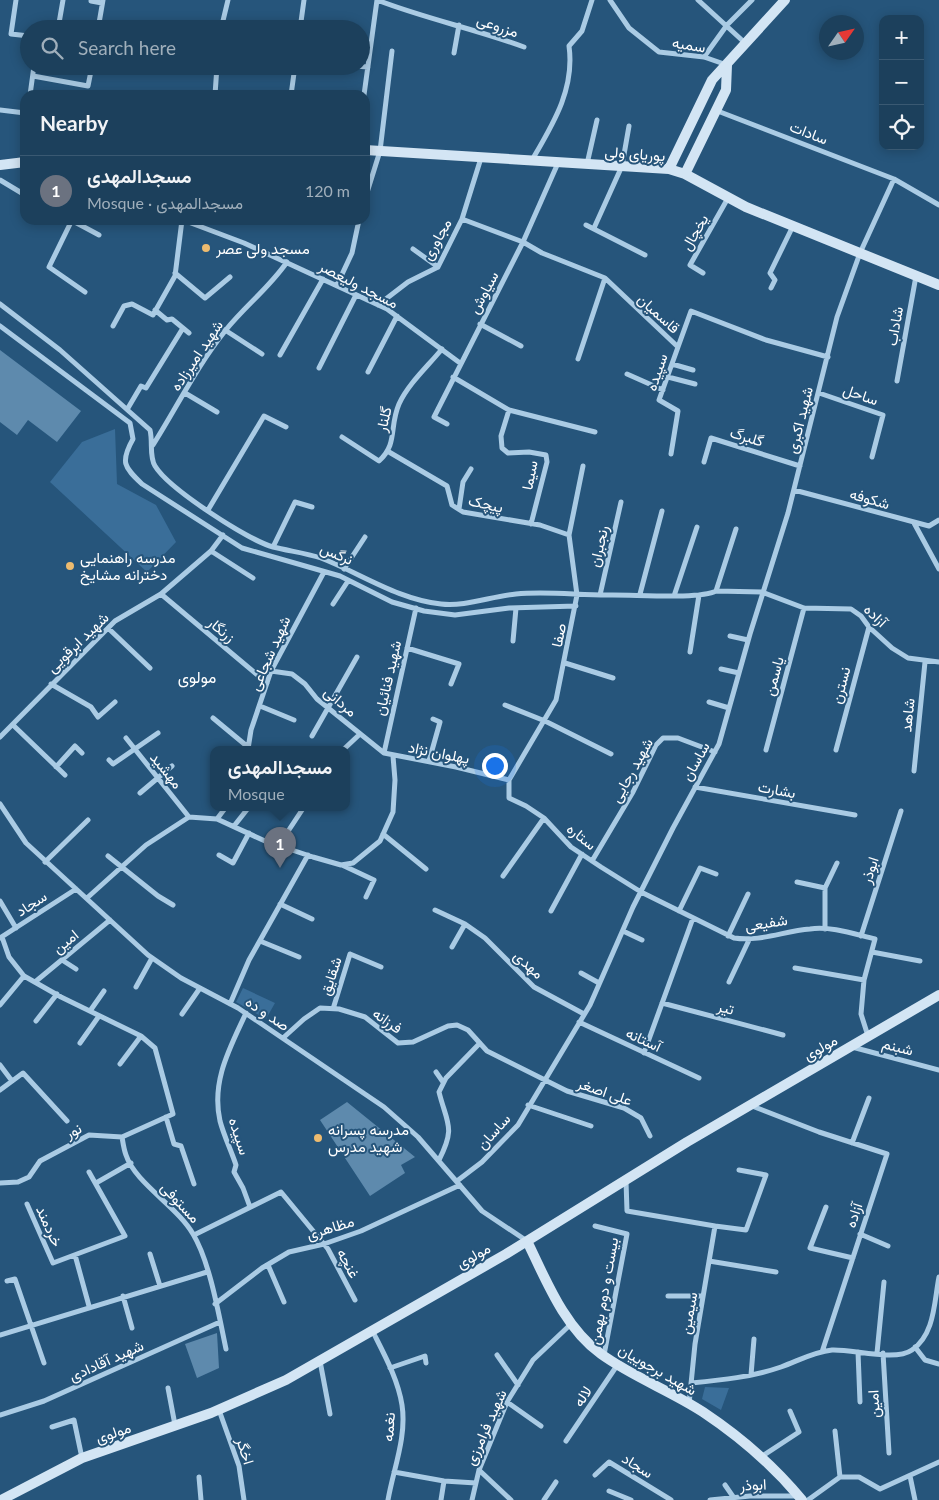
<!DOCTYPE html>
<meta charset="utf-8">
<style>
:root{--surface:#1c405c;--page:#294b65;--text:#f1f3f6;--muted:#a0afbb;--line:#3a5972;--accent:#d6ab8b}
body{margin:0;font-family:Lato,Vazirmatn,sans-serif;background:var(--page);color:var(--text)}
.controls{position:absolute;right:15px;top:15px;display:grid;overflow:hidden;border-radius:10px;box-shadow:0 2px 12px #0003}
.controls button{width:45px;height:45px;display:grid;place-items:center;padding:0;border:0;border-bottom:1px solid var(--line);background:var(--surface);color:var(--text);font:25px sans-serif}
.compass{position:absolute;left:819px;top:15px;width:45px;height:45px;border-radius:50%;background:var(--surface);box-shadow:0 2px 12px #0003;rotate:56deg}
.you{position:absolute;left:494px;top:765px;width:18px;height:18px;margin:-12px;border:4px solid #fff;border-radius:50%;background:#1a73e8;box-shadow:0 0 0 8px #1a73e833}
.badge{display:grid;place-items:center;width:32px;height:32px;border-radius:50%;background:var(--accent);color:#fff;font-size:16px;font-weight:700}
.pin{position:absolute;translate:-50% -41px;filter:drop-shadow(0 1px 2px #0008)}
.pin::after{content:'';position:absolute;top:26px;width:18px;height:15px;background:inherit;clip-path:polygon(0 0,100% 0,50% 100%)}
.popup{position:absolute;left:210px;top:746px;width:140px;height:65px;box-sizing:border-box;display:grid;place-content:center;border-radius:10px;background:var(--surface);filter:drop-shadow(0 1px 4px #0005);font-size:16px;white-space:nowrap;color:var(--muted)}
.popup b{font-size:19px;color:var(--text)}
.popup::after{content:'';position:absolute;left:50%;top:100%;margin-left:-10px;border:10px solid transparent;border-top-color:var(--surface)}
.list{margin:0;padding:0;list-style:none}
h2{display:flex;justify-content:space-between;align-items:center;height:65px;margin:0;padding:0 20px;font-size:21px}
h2 small{font-size:16px;font-weight:400;color:var(--muted)}
.list li{display:grid;grid-template-columns:32px 1fr auto;gap:15px;align-items:center;box-sizing:border-box;height:70px;padding:0 20px;border-top:1px solid var(--line)}
.list b{display:block;font-size:19px;white-space:nowrap}
.list p{margin:0;font-size:16px;white-space:nowrap;color:var(--muted)}
.list em{font-size:16px;font-style:normal;color:var(--muted)}
.icon{flex:none;width:28px;height:28px;fill:none;stroke:currentColor;stroke-width:2;stroke-linecap:round;stroke-linejoin:round}
.map{position:relative;flex:none;width:939px;height:1500px;overflow:hidden}
.search{position:absolute;background:var(--surface);box-shadow:0 2px 12px #0003;left:20px;top:20px;width:350px;height:55px;display:flex;align-items:center;gap:12px;box-sizing:border-box;padding:0 18px;border-radius:28px;color:var(--muted);font-size:19px}
.panel{position:absolute;background:var(--surface);box-shadow:0 2px 12px #0003;left:20px;top:90px;width:350px;height:135px;border-radius:15px}
.map>svg:first-child{display:block}
.green{fill:#3a6e99}
.building{fill:#5e8aad}
.lines{fill:none;stroke-linecap:round;stroke-linejoin:round}
.street{stroke:#aacbe4;stroke-width:5}
.secondary{stroke:#d3e5f4;stroke-width:10}
.poi-dot{fill:#edbb6f;stroke:#26557b;stroke-width:2}
.labels{text-anchor:middle;dominant-baseline:central;stroke-width:4;stroke-linejoin:round;paint-order:stroke}
.street-label{font-size:15px;fill:#fff;stroke:#26557b}
.poi-label{font-size:15px;fill:#fff;stroke:#26557b;text-anchor:start}
.neighbourhood-label{font-size:16px;fill:#fff;stroke:#26557b}
</style>
<div class="map">
<svg width="939" height="1500" viewBox="0 0 939 1500">
<rect width="100%" height="100%" fill="#26557b"/>
<path class="green" d="M115,429L117,484L156,505L176,542L147,572L50,482L82,442Z
M243,988L275,1003L266,1019L236,1002Z
M705,1387L729,1388L721,1410L702,1399Z"/>
<path class="building" d="M0,350L81,411L57,442L28,420L17,435L0,422Z
M347,1102L415,1157L401,1165L405,1173L370,1196L320,1120Z
M217,1333L219,1368L197,1378L185,1344Z"/>
<g class="lines">
<path class="street" d="M16,0L11,34L29,36
M377,0C426,19 476,29 524,47
M610,0L629,28L659,52L704,57L727,65
M698,0L744,42
M91,1L102,3
M58,29L63,0
M98,29L103,0
M221,29L228,0
M300,29L304,0
M454,53L459,25
M704,57L727,25L752,0
M355,66L368,67
M33,76L88,86L92,66
M30,95L34,66
M215,95L217,66
M291,95L295,66
M364,95L377,0
M0,110L25,113
M715,110L894,179L939,205
M532,160C553,124 575,89 569,46L582,31L592,0
M22,162L25,134
M587,164L597,120
M0,180L25,195
M365,199L380,151L392,51
M462,219L523,242L542,253L605,278L678,347L691,311L766,340L828,357
M71,220L99,235
M72,220L49,267L85,292
M183,220L244,243L387,309L460,363
M586,225L645,255
M594,228L622,166L629,126
M413,249L438,267
M175,273L205,298L230,277
M703,273L690,265L728,198
M337,285L352,253L359,220
M771,288L775,280L770,273L793,226
M0,304L60,350L150,430C153,442 149,456 155,466C169,489 248,540 273,547C289,551 306,553 321,558C362,574 397,599 441,604C465,607 492,596 516,594C545,591 577,595 607,595C630,594 699,600 716,591L762,592L804,608L851,609L861,616L869,627L892,648L908,658L939,662
M378,305L408,282L438,267L462,219L481,158
M155,310L167,320L172,319L189,333
M480,324L521,346
M0,326L130,423L133,439C120,462 124,467 142,484L242,548L340,576L392,602L424,611L455,615L509,608L576,606
M113,326L124,306L132,304L153,315L175,276L182,220
M225,330L262,354
M280,355L323,279
M578,359L605,278
M672,364L693,370
M319,368L356,295
M368,372L397,316
M627,374L663,390
M453,377L509,410L595,432
M668,377L695,384
M897,381L916,276
M185,393L217,412
M819,393L883,415L872,457
M128,408L141,386L146,388L183,328
M509,410L501,436L502,448L508,453L529,452L546,455L547,462L531,524
M447,424L434,417L523,242L558,163
M342,437L379,461C398,444 389,427 399,404C408,384 428,366 442,349
M153,445C177,407 197,366 225,331C245,306 269,288 287,262
M389,452L447,486L452,505L463,512L540,525L569,535
M671,454L678,411L659,400L678,347
M704,462L711,438L800,466
M583,466L569,535L577,595L556,700L509,780V798L526,806L544,818L571,847L601,867L641,892L734,938C760,942 784,931 810,929C831,926 854,934 875,939L864,980L861,1014L868,1036
M794,490L929,526L939,520
M459,509L463,482L471,469
M208,510L264,416L286,427
M914,523L939,569
M273,547L295,502L312,507
M211,551L253,578
M344,569L365,537
M716,591L736,529
M161,594L267,683
M640,594L662,511
M600,595L621,502
M674,596L697,527
M333,604L348,581
M108,628L150,668
M730,636L748,640
M513,641L516,608
M407,648L459,664L451,684
M690,652L699,595
M565,663L613,678
M721,669L739,673
M271,671L292,674L305,684L317,699L384,753L456,767L509,780
M51,684L91,707L98,717L115,702
M709,702L729,708
M505,705L545,721L611,754
M260,706L294,720
M213,718L248,747
M13,725L65,775
M312,736L357,657
M0,737L115,621L161,594L211,551L223,535
M126,738L189,817
M248,749L251,730L271,671L324,572
M344,749L360,734
M766,750L804,608
M836,750L869,627
M384,753L416,608
M109,760L113,764L158,733
M429,761L440,722L433,719
M56,767L75,746L82,753
M914,771L925,662
M695,787L855,815
M140,793L172,766
M0,804L26,843L148,955L181,978L238,1008L384,1107L418,1137L482,1211L527,1241
M217,819L226,807
M234,826L249,807
M383,834L426,869
M279,845L304,807
M219,855L233,863L249,833
M108,856L158,896L173,905
M592,861L633,792L656,745L663,738H678L715,752
M45,862L88,820
M342,865L374,880L366,897
M503,876L544,818
M797,882L825,888
M87,898L146,845L189,817L217,819L265,841L313,857L341,865L353,863L380,841L393,812L395,780L393,756
M0,901L16,928
M280,904L312,919
M435,910L465,924L485,938L534,987L584,1014
M551,911L582,854
M679,911L700,868L716,874
M825,929V888L837,863
M623,931L642,940
M728,936L748,894
M861,936L901,811
M0,938L76,889
M260,941L299,957
M452,947L465,924
M872,952L920,961
M62,960L76,969
M795,968L864,980
M581,973L599,983
M35,982L110,920
M729,982L749,940
M136,987L152,958
M662,1003L783,1035
M230,1004L249,960L308,855
M0,1005L24,976
M333,1009L350,954L381,967
M90,1011L104,991
M246,1013C230,1048 211,1081 220,1121C224,1136 231,1150 236,1165L234,1172L243,1188L250,1207
M182,1014L200,988
M36,1021L57,994
M579,1022L699,1078
M283,1038L304,1019L320,1008L339,1009L365,1017L398,1043L413,1042L448,1026L457,1025L468,1030L487,1051L567,1091L624,1108L641,1118L650,1136
M80,1043L99,1016
M852,1047L939,1070
M644,1053L693,918
M120,1064L141,1036
M0,1065L12,1081
M436,1072L443,1082
M0,1090L23,1073L67,1121
M528,1105L591,1126
M752,1106L819,1132L887,1154L822,1352
M166,1117L174,1144L181,1146L194,1184
M122,1137C123,1143 124,1150 126,1155C135,1183 178,1207 193,1234C210,1262 219,1316 226,1349
M852,1143L869,1098
M439,1160C456,1127 447,1124 439,1092L446,1078L480,1043
M457,1181L482,1162L518,1125L590,1005L633,907L673,828L719,744L750,634L788,513L837,317L860,253L894,179
M626,1181L627,1211L715,1226
M0,1183L18,1182L29,1177L40,1161L89,1135L122,1137L173,1114L155,1048L141,1036L61,997L24,976L9,957L2,937
M96,1183L131,1163
M27,1204L53,1263L125,1236L89,1172
M826,1207L810,1248L853,1258
M595,1226L627,1234L604,1355
M860,1234L888,1246
M194,1235L281,1192L328,1249L355,1300
M150,1254L160,1286
M75,1255L89,1306
M709,1261L776,1272
M268,1265L284,1302
M7,1281L15,1279L44,1363
M123,1296L132,1328
M668,1296H703
M215,1304L262,1268L289,1252L324,1244L361,1231L460,1185
M372,1330C384,1354 398,1379 402,1405C407,1437 393,1470 388,1500
M0,1335L207,1272
M915,1347L925,1360L939,1364
M858,1352L860,1402
M877,1353L884,1282
M883,1353L889,1453
M497,1355L518,1385
M320,1361L330,1414
M390,1368L425,1356L426,1363
M751,1375L754,1339
M691,1383C722,1380 752,1377 781,1367C798,1361 813,1352 832,1350C853,1349 895,1362 912,1350C935,1334 934,1302 939,1277
M168,1388L175,1425
M507,1402L541,1426
M689,1404L695,1344L715,1226L746,1230L766,1175L739,1170
M219,1410L239,1466L244,1500
M0,1415L44,1401L220,1322
M52,1427L74,1420L82,1458
M835,1431L840,1477
M566,1441L618,1364
M761,1457L799,1432L790,1411
M479,1470L511,1500
M394,1472L444,1481L476,1483
M595,1475L609,1462L671,1500
M910,1476L915,1500
M199,1477L201,1500
M725,1485L734,1498
M609,1491L631,1500
M441,1500L444,1481
M472,1500L479,1470L507,1402L533,1360L571,1324
M544,1500L556,1482
M710,1500L750,1496H798
M808,1500L840,1477H859L880,1489L939,1462"/>
<path class="secondary" d="M365,150L669,169L685,174L746,207L939,285
M0,165L25,162
M669,169L712,80L785,0
M685,174L726,90L727,65
M527,1241C546,1280 564,1327 601,1354C633,1377 671,1391 703,1412C739,1436 774,1466 802,1500
M1,1500L82,1458L211,1413L286,1380L506,1254L687,1142L939,995"/>
</g>
<g class="poi-dot">
<circle cx="206" cy="248" r="5"/>
<circle cx="70" cy="566" r="5"/>
<circle cx="318" cy="1138" r="5"/>
</g>
<g class="labels">
<g class="street-label">
<text transform="translate(498 25) rotate(19)">مزروعی</text>
<text transform="translate(689 44) rotate(9)">سمیه</text>
<text transform="translate(809 132) rotate(21)">سادات</text>
<text transform="translate(635 153) rotate(4)">پوریای ولی</text>
<text transform="translate(694 232) rotate(-60)">یخچال</text>
<text transform="translate(436 239) rotate(-61)">مجاوری</text>
<text transform="translate(359 284) rotate(27)">مسجد ولیعصر</text>
<text transform="translate(483 292) rotate(-62)">سیاوش</text>
<text transform="translate(659 313) rotate(42)">قاسمیان</text>
<text transform="translate(894 326) rotate(-80)">شاداب</text>
<text transform="translate(196 355) rotate(-56)">شهید امیرزاده</text>
<text transform="translate(656 372) rotate(-71)">سپیده</text>
<text transform="translate(861 394) rotate(19)">ساحل</text>
<text transform="translate(383 419) rotate(-77)">گلنار</text>
<text transform="translate(799 420) rotate(-76)">شهید اکبری</text>
<text transform="translate(747 436) rotate(17)">گلبرگ</text>
<text transform="translate(529 475) rotate(-79)">سیما</text>
<text transform="translate(870 498) rotate(16)">شکوفه</text>
<text transform="translate(486 503) rotate(13)">پیچک</text>
<text transform="translate(598 546) rotate(-77)">رنجبران</text>
<text transform="translate(337 553) rotate(23)">نرگس</text>
<text transform="translate(876 615) rotate(44)">آزاده</text>
<text transform="translate(222 629) rotate(40)">زرنگار</text>
<text transform="translate(558 635) rotate(-78)">صفا</text>
<text transform="translate(77 642) rotate(-44)">شهید ابرقویی</text>
<text transform="translate(269 653) rotate(-66)">شهید شجاعی</text>
<text transform="translate(773 676) rotate(-75)">یاسمن</text>
<text transform="translate(387 678) rotate(-77)">شهید فنائیان</text>
<text transform="translate(840 685) rotate(-75)">نسترن</text>
<text transform="translate(341 701) rotate(40)">مردانی</text>
<text transform="translate(907 715) rotate(-84)">شاهد</text>
<text transform="translate(439 752) rotate(11)">پهلوان نژاد</text>
<text transform="translate(695 761) rotate(-61)">ساسان</text>
<text transform="translate(167 770) rotate(51)">مهشید</text>
<text transform="translate(631 770) rotate(-61)">شهید رجایی</text>
<text transform="translate(777 789) rotate(10)">بشارت</text>
<text transform="translate(582 836) rotate(39)">ستاره</text>
<text transform="translate(869 870) rotate(-72)">ابوذر</text>
<text transform="translate(31 903) rotate(-33)">سجاد</text>
<text transform="translate(766 922) rotate(-9)">شفیعی</text>
<text transform="translate(65 941) rotate(-39)">امین</text>
<text transform="translate(529 964) rotate(41)">مهدی</text>
<text transform="translate(330 976) rotate(-72)">شقایق</text>
<text transform="translate(726 1007) rotate(15)">تیر</text>
<text transform="translate(268 1013) rotate(34)">صد و ده</text>
<text transform="translate(388 1020) rotate(35)">فرزانه</text>
<text transform="translate(644 1039) rotate(25)">آستانه</text>
<text transform="translate(898 1046) rotate(15)">شبنم</text>
<text transform="translate(820 1047) rotate(-30)">مولوی</text>
<text transform="translate(605 1091) rotate(19)">علی اصغر</text>
<text transform="translate(73 1130) rotate(-26)">نور</text>
<text transform="translate(493 1131) rotate(-48)">ساسان</text>
<text transform="translate(240 1136) rotate(72)">سپیده</text>
<text transform="translate(181 1202) rotate(47)">مستوفی</text>
<text transform="translate(853 1215) rotate(-72)">آزاده</text>
<text transform="translate(50 1226) rotate(66)">خردمند</text>
<text transform="translate(330 1227) rotate(-17)">مظاهری</text>
<text transform="translate(473 1255) rotate(-30)">مولوی</text>
<text transform="translate(349 1263) rotate(62)">غنچه</text>
<text transform="translate(603 1291) rotate(-80)">بیست و دوم بهمن</text>
<text transform="translate(688 1313) rotate(-80)">سیمین</text>
<text transform="translate(106 1360) rotate(-24)">شهید آقادادی</text>
<text transform="translate(658 1369) rotate(30)">شهید برجوییان</text>
<text transform="translate(582 1396) rotate(-56)">لاله</text>
<text transform="translate(873 1404) rotate(-93)">امین</text>
<text transform="translate(388 1427) rotate(-86)">نغمه</text>
<text transform="translate(485 1427) rotate(-66)">شهید فرامرزی</text>
<text transform="translate(113 1432) rotate(-19)">مولوی</text>
<text transform="translate(246 1451) rotate(73)">اخگر</text>
<text transform="translate(638 1465) rotate(32)">سجاد</text>
<text transform="translate(753 1484) rotate(-3)">ابوذر</text>
</g>
<g class="poi-label">
<text x="216" y="248">مسجد ولی عصر</text>
<text x="80" y="557">مدرسه راهنمایی<tspan x="80" dy="17">دخترانه مشایخ</tspan></text>
<text x="328" y="1129">مدرسه پسرانه<tspan x="328" dy="17">شهید مدرس</tspan></text>
</g>
<g class="neighbourhood-label">
<text x="197" y="676">مولوی</text>
</g>
</g>
</svg>
<div class="controls">
<button>+</button>
<button>−</button>
<button><svg class="icon" aria-label="locate" viewBox="0 0 24 24"><circle cx="12" cy="12" r="6"/><path d="M12 2v4M12 18v4M2 12h4M18 12h4"/></svg></button>
</div>
<svg class="compass" viewBox="-18 -18 36 36"><path d="M0-13l5 13h-10z" fill="#e53935"/><path d="M0 13l5-13h-10z" fill="#a0afbb"/></svg>
<div class="you"></div>
<div class="pin badge" style="left:280px;top:868px;background:#6b7280">1</div>
<div class="popup"><b>مسجدالمهدی</b>Mosque</div>
<div class="search"><svg class="icon" aria-label="search" viewBox="0 0 24 24"><circle cx="10" cy="10" r="6"/><path d="M15 15l6 6"/></svg>Search here</div>
<section class="panel">
<h2>Nearby<small></small></h2>
<ul class="list">
<li><span class="badge" style="background:#6b7280">1</span><div><b>مسجدالمهدی</b><p>Mosque · مسجدالمهدی</p></div><em>120 m</em></li>
</ul>
</section>
</div>
